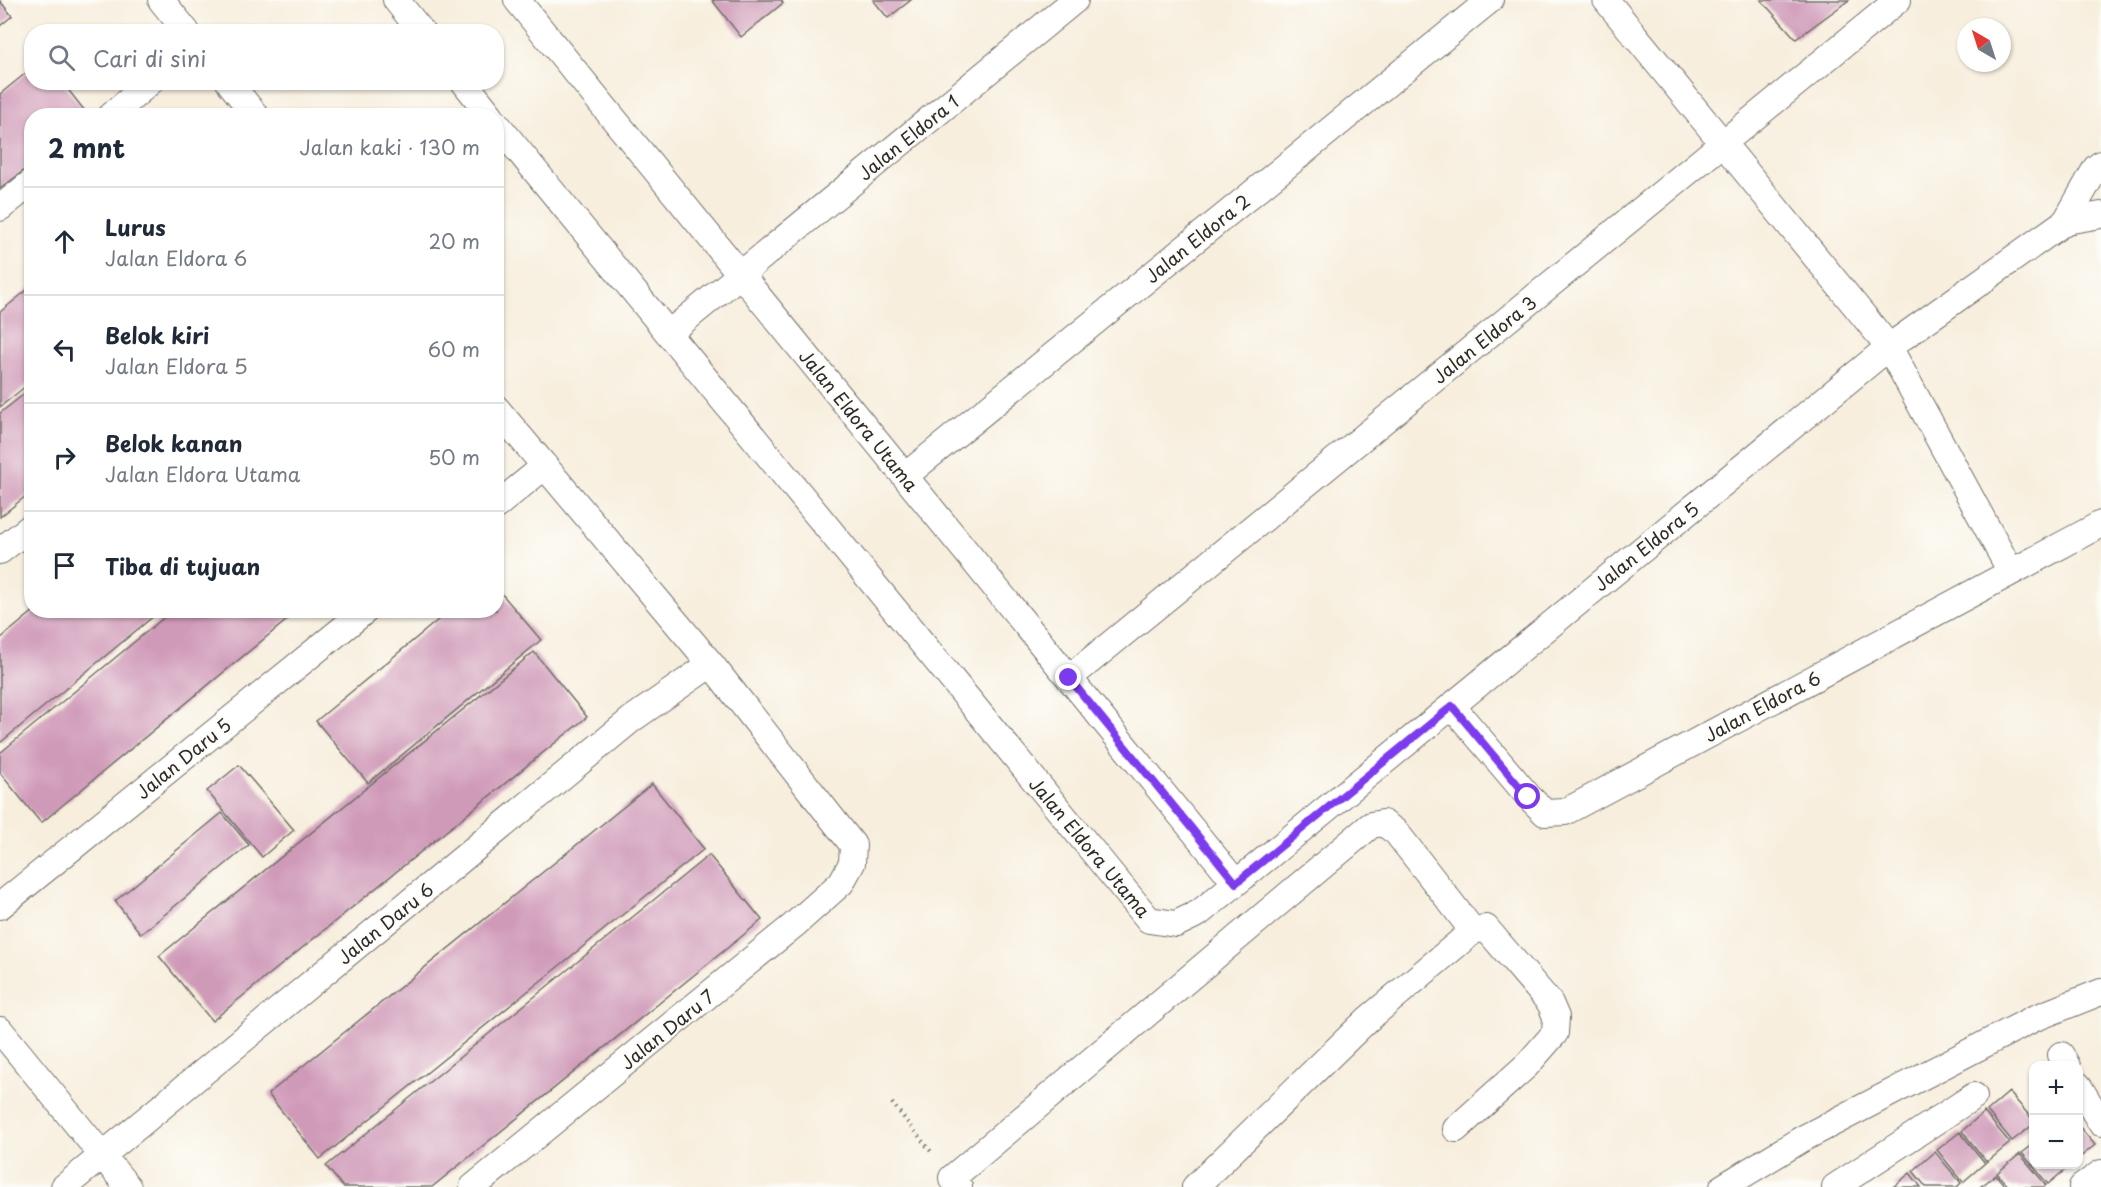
<!DOCTYPE html>
<html lang="id">
<meta charset="utf-8">
<style>
:root{--surface:#fff;--page:#f2f2f3;--text:#1f2937;--muted:#747a83;--line:#e0e1e3}
body{margin:0;font-family:"Playpen Sans",sans-serif;background:var(--page);color:var(--text)}
.controls{position:absolute;right:18px;bottom:18px;display:grid;overflow:hidden;border-radius:12px;box-shadow:0 2px 4px #0004}
.controls button{width:54px;height:54px;display:grid;place-items:center;padding:0;border:0;border-bottom:2px solid var(--line);background:var(--surface);color:var(--text);font:30px sans-serif}
.compass{position:absolute;left:1957px;top:18px;width:54px;height:54px;border-radius:50%;background:var(--surface);box-shadow:0 2px 4px #0004;rotate:321deg}
.stop{position:absolute;width:18px;height:18px;margin:-14px;border:4px solid #7c3aed;border-radius:50%;background:#fff}
.stop.end{background:#7c3aed;border-color:#fff;box-shadow:0 2px 6px #0008}
.list{margin:0;padding:0;list-style:none}
h2{display:flex;justify-content:space-between;align-items:center;height:78px;margin:0;padding:0 24px;font-size:26px}
h2 small{font-size:20px;font-weight:400;color:var(--muted)}
.list li{display:grid;grid-template-columns:39px 1fr auto;gap:18px;align-items:center;box-sizing:border-box;height:108px;padding:0 24px;border-top:2px solid var(--line)}
.list b{display:block;font-size:22px;white-space:nowrap}
.list p{margin:0;font-size:20px;white-space:nowrap;color:var(--muted)}
.list em{font-size:20px;font-style:normal;color:var(--muted)}
.icon{flex:none;width:33px;height:33px;fill:none;stroke:currentColor;stroke-width:2;stroke-linecap:round;stroke-linejoin:round}
.map{position:relative;flex:none;width:2101px;height:1187px;overflow:hidden}
.search{position:absolute;background:var(--surface);box-shadow:0 2px 4px #0004;left:24px;top:24px;width:480px;height:66px;display:flex;align-items:center;gap:15px;box-sizing:border-box;padding:0 21px;border-radius:24px;color:var(--muted);font-size:22px}
.panel{position:absolute;background:var(--surface);box-shadow:0 2px 4px #0004;left:24px;top:108px;width:480px;height:510px;border-radius:24px}
.map>svg:first-child{display:block}
.building{fill:#cf99b8}
.lines{fill:none;stroke-linecap:round;stroke-linejoin:round}
.street-casing{stroke:#726f69;stroke-width:28}
.path{stroke:#726f69;stroke-width:4;stroke-dasharray:1.5 4.5;stroke-linecap:butt}
.street{stroke:#fff;stroke-width:26}
.route{stroke:#7c3aed;stroke-width:8}
.labels{text-anchor:middle;dominant-baseline:central;stroke-width:4.5;stroke-linejoin:round;paint-order:stroke}
.street-label{font-size:18px;fill:#2b2b2b;stroke:#fdfcf7}
</style>
<div class="map">
<svg width="2101" height="1187" viewBox="0 0 2101 1187">
<rect width="100%" height="100%" fill="#fdfcf7"/>
<filter id="ink" filterUnits="userSpaceOnUse"><feTurbulence type="fractalNoise" baseFrequency=".0167" numOctaves="2"/><feDisplacementMap in="SourceGraphic" scale="12" xChannelSelector="R" yChannelSelector="G"/><feConvolveMatrix kernelMatrix="1 2 1 2 8 2 1 2 1" color-interpolation-filters="sRGB"/></filter>
<filter id="wash" filterUnits="userSpaceOnUse"><feTurbulence type="fractalNoise" baseFrequency=".008" numOctaves="4" result="noise"/><feDisplacementMap in="SourceGraphic" scale="24" xChannelSelector="R" yChannelSelector="G"/><feGaussianBlur stdDeviation="1.35" result="paint"/><feColorMatrix in="noise" values="0 0 0 0 0 0 0 0 0 0 0 0 0 0 0 0 0 1.4 0 .05"/><feComposite in="paint" operator="in"/></filter>
<g filter="url(#wash)">
<rect width="100%" height="100%" fill="#f7eedd"/>
<g id="blocks">
<path class="building" d="M712,0H781L783,3L741,37Z
M873,0H911L888,18Z
M1761,0H1849L1796,39Z
M0,1L12,16L0,26Z
M32,68V82H62L89,116H32V164L0,189V94Z
M32,286V381L0,407V312Z
M32,388V491L0,517V413Z
M496,587L541,640L368,783L316,721L450,610H496Z
M35,610H161L0,743V639Z
M173,610H299L41,823L0,773V753Z
M534,652L587,717L212,1021L159,956Z
M239,765L294,830L262,857L207,791Z
M652,784L704,849L320,1159L268,1094Z
M222,813L249,845L141,934L115,901Z
M709,855L762,920L432,1187H343L326,1166Z
M2009,1092L2034,1121V1124L2012,1141L1987,1111Z
M1984,1112L2010,1143L1987,1162L1962,1131Z
M2078,1125L2095,1145L2078,1159Z
M1960,1132L1985,1163L1963,1182L1937,1150Z
M2034,1144V1164H2072L2048,1184L2022,1153Z
M1935,1152L1961,1183L1957,1187H1926L1913,1171Z
M2020,1154L2046,1185L2044,1187H2009L1997,1173Z
M1910,1173L1921,1187H1893Z
M1996,1175L2006,1187H1980Z"/>
</g>
</g>
<g filter="url(#ink)">
<use href="#blocks" fill-opacity="0" stroke="#726f69" stroke-width="1.5"/>
<g class="lines">
<g class="street-casing">
<path id="street" d="M161,0L187,32
M396,0L422,32
M517,0L1236,883
M1606,0L1889,347L2011,572
M229,82L256,116
M464,82L491,116
M111,116L150,82
M496,123L1149,920L1176,924L1199,913L1236,883L1889,347L2066,221L2096,168L2101,164
M0,208L32,182
M2066,221L2101,215
M669,333L1075,0
M905,476L1490,0
M496,506L545,466
M0,551L32,526
M1069,678L1898,0
M1452,706L1529,797L1545,813L1565,812L2101,524
M0,906L366,610
M0,1030L128,1187
M2061,1055L2067,1066
M2078,1085L2101,1123
M64,1187L632,719L711,664
M473,1187L794,925L841,883L852,863L853,845L711,664L496,408
M959,1187L952,1178L1371,825L1383,823L1396,832L1473,931
M1195,1187L1367,1020L1473,931L1486,928L1550,1003L1556,1017L1555,1033L1527,1065L1456,1129
M1723,1187L1802,1139L2033,1019L2101,992
M1835,1187L1974,1096
M2082,1187L2101,1173"/>
</g>
<path class="path" d="M892,1103L933,1154"/>
<use href="#street" class="street"/>
</g>
</g>
<g class="lines" filter="url(#ink)">
<path class="route" d="M1069,678L1236,883L1452,706L1528,797"/>
</g>
<g class="labels">
<g class="street-label">
<text transform="translate(908 137) rotate(-39)">Jalan Eldora 1</text>
<text transform="translate(1197 238) rotate(-39)">Jalan Eldora 2</text>
<text transform="translate(1484 339) rotate(-39)">Jalan Eldora 3</text>
<text transform="translate(859 420) rotate(51)">Jalan Eldora Utama</text>
<text transform="translate(1646 546) rotate(-39)">Jalan Eldora 5</text>
<text transform="translate(1762 706) rotate(-28)">Jalan Eldora 6</text>
<text transform="translate(183 758) rotate(-39)">Jalan Daru 5</text>
<text transform="translate(1090 847) rotate(50)">Jalan Eldora Utama</text>
<text transform="translate(385 923) rotate(-39)">Jalan Daru 6</text>
<text transform="translate(667 1029) rotate(-39)">Jalan Daru 7</text>
</g>
</g>
</svg>
<div class="controls">
<button>+</button>
<button>−</button>
</div>
<svg class="compass" viewBox="-18 -18 36 36"><path d="M0-13l5 13h-10z" fill="#e53935"/><path d="M0 13l5-13h-10z" fill="#747a83"/></svg>
<div class="stop" style="left:1528px;top:797px"></div>
<div class="stop end" style="left:1069px;top:678px"></div>
<div class="search"><svg class="icon" aria-label="search" viewBox="0 0 24 24"><circle cx="10" cy="10" r="6"/><path d="M15 15l6 6"/></svg>Cari di sini</div>
<section class="panel">
<h2>2 mnt<small>Jalan kaki · 130 m</small></h2>
<ul class="list">
<li><svg class="icon" aria-label="ahead" viewBox="0 0 24 24"><path d="M12 20V5M6 11l6-6 6 6"/></svg><div><b>Lurus</b><p>Jalan Eldora 6</p></div><em>20 m</em></li>
<li><svg class="icon" aria-label="left" viewBox="0 0 24 24"><path d="M17 20v-9H6M10 6l-5 5 5 5"/></svg><div><b>Belok kiri</b><p>Jalan Eldora 5</p></div><em>60 m</em></li>
<li><svg class="icon" aria-label="right" viewBox="0 0 24 24"><path d="M7 20v-9h11M14 6l5 5-5 5"/></svg><div><b>Belok kanan</b><p>Jalan Eldora Utama</p></div><em>50 m</em></li>
<li><svg class="icon" aria-label="arrive" viewBox="0 0 24 24"><path d="M6 21V4h12l-3 4 3 4H6"/></svg><div><b>Tiba di tujuan</b></div></li>
</ul>
</section>
</div>
